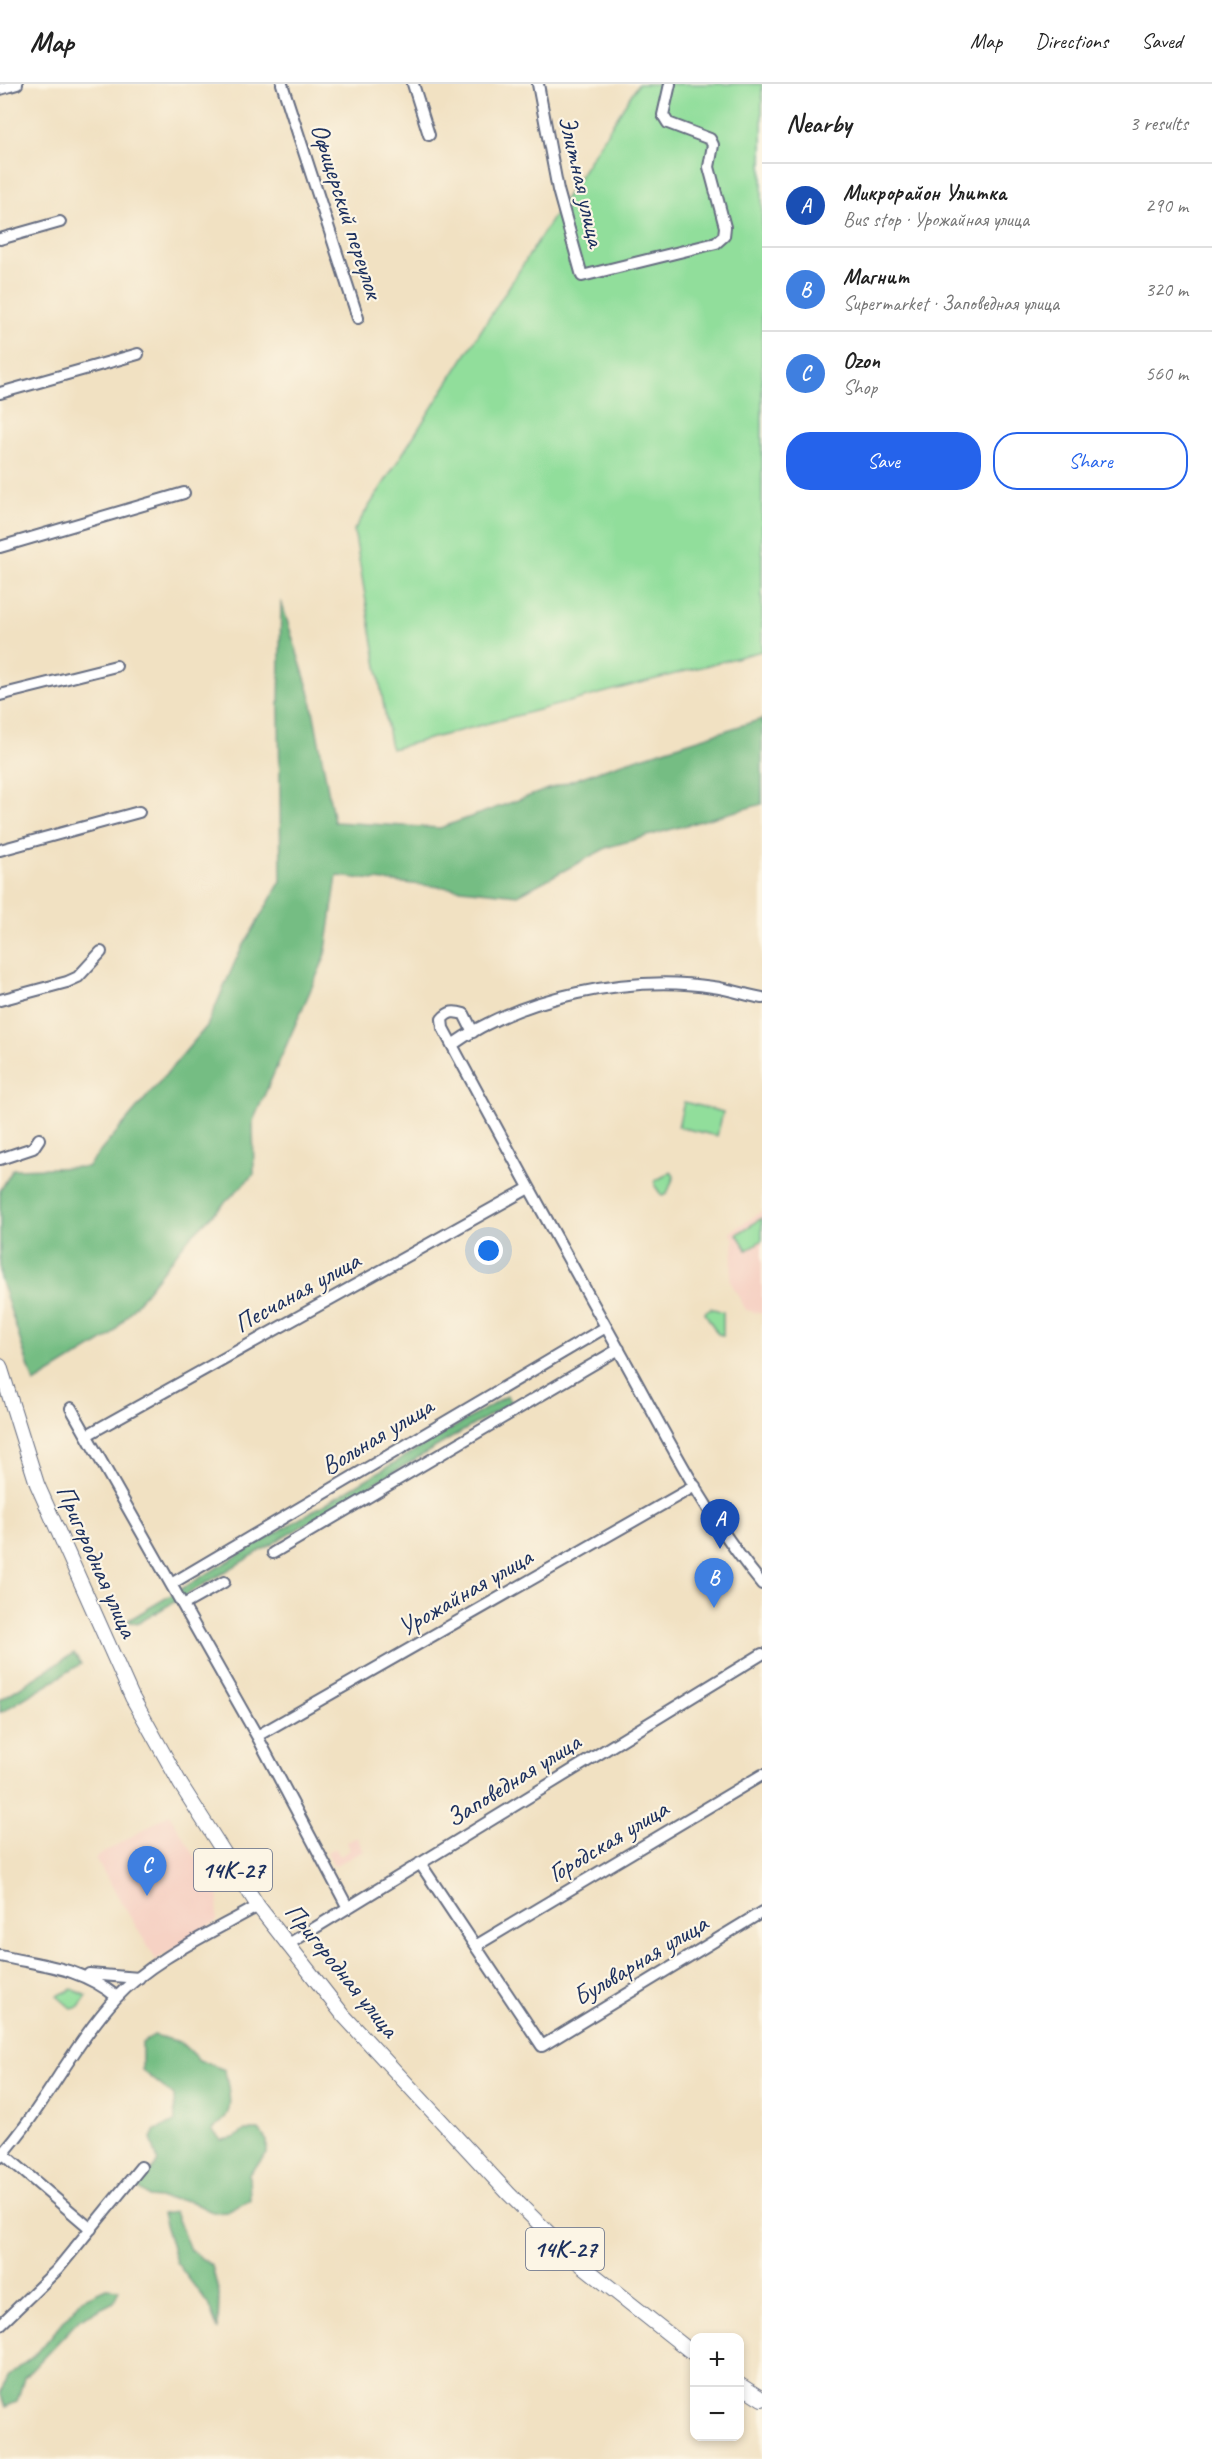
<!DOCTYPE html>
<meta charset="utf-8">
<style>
:root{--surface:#fff;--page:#f2f2f2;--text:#222;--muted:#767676;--line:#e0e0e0;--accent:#2563eb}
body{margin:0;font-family:Caveat,sans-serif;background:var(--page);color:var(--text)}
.controls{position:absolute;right:18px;bottom:18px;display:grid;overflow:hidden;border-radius:12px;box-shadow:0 3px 9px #0003}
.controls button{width:54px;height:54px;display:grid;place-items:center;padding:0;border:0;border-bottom:2px solid var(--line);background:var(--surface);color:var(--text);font:30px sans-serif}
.you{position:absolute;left:489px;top:1167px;width:21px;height:21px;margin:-15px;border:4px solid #fff;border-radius:50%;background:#1a73e8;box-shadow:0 0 0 9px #1a73e833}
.badge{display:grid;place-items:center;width:39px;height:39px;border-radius:50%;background:var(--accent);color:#fff;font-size:20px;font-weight:700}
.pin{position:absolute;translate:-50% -50px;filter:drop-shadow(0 2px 3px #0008)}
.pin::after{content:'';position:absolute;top:32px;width:21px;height:18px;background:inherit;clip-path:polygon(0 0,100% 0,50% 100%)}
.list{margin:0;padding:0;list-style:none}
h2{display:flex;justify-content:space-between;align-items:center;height:78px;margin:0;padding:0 24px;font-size:26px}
h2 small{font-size:20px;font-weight:400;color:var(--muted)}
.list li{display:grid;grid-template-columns:39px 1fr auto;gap:18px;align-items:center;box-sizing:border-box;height:84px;padding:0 24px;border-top:2px solid var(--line)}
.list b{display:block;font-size:22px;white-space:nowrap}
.list p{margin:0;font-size:20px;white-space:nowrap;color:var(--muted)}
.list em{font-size:20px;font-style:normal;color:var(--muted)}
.actions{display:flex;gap:12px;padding:18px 24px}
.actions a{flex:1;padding:14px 0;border:2px solid var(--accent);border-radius:24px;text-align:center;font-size:21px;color:var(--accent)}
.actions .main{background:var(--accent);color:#fff}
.map{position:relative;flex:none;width:762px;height:2375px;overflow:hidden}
header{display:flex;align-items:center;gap:36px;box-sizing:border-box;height:84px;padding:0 30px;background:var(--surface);border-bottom:2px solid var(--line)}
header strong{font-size:28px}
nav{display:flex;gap:33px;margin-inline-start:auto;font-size:21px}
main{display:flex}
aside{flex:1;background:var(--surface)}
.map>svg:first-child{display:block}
.built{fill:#f6d2c4}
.green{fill:#91de9b;stroke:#56867c;stroke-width:1.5}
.forest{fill:#74bd83;stroke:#487670;stroke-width:1.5}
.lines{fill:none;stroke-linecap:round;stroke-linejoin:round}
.minor-casing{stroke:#666d81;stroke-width:14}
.major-casing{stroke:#666d81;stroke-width:16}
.minor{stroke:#fff;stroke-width:10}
.major{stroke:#fff;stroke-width:14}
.labels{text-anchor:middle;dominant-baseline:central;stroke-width:4.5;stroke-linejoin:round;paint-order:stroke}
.shield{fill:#fcf5e5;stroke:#5e6a86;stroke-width:1.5}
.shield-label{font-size:24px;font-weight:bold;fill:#1b2f5e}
.street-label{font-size:26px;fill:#1b2f5e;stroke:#fcf5e5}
</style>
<header>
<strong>Map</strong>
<nav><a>Map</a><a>Directions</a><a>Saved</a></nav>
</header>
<main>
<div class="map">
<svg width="762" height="2375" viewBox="0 0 762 2375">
<rect width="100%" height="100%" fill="#fcf5e5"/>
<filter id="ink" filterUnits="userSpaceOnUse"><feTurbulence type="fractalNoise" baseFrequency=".0167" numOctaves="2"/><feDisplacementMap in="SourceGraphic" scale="12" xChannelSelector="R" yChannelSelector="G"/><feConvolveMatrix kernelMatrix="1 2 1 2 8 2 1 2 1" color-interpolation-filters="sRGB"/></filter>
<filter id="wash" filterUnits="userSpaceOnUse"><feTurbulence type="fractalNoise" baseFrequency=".008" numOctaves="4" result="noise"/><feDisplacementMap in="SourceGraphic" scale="24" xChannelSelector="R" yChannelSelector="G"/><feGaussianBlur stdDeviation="1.35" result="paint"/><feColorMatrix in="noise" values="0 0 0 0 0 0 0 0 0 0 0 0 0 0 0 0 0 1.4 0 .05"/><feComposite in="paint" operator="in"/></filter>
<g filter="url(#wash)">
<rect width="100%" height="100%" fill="#f1e1c2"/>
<path class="built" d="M762,1127V1230L746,1226L730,1197L734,1156L730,1148Z
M169,1730L218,1809L217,1837L156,1876L95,1774Z
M357,1753L364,1767L334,1782L327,1768L335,1764L340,1772L350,1766L347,1758Z"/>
<path class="green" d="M638,0H762V567L391,665L354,446Z
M684,1018L723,1028L717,1052L678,1043Z
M671,1088L674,1092L667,1110L662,1112L655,1102V1097Z
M762,1134V1156L747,1166L737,1150Z
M711,1224L723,1228V1251L718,1250L706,1231L705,1228Z
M72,1905L87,1912L79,1923L72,1925L57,1912Z"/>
<path class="forest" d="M281,517L310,610L334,738L440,744L607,684L762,635V720L608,763L518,811L337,792L325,873L253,1037L254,1090L187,1156L111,1252L34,1299L0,1194V1107L13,1085L87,1083L207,942L238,871L281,797L279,625Z
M507,1312L512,1318L137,1540L127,1537Z
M74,1569L81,1580L0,1629V1616Z
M154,1951L180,1958L199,1976L225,1986C229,2014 238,2028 212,2046L221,2056L234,2054L245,2046H259L267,2057V2070L249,2090L250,2116L227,2128L214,2129L190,2117L149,2113L138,2104L158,2078L151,2054L155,2046L175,2038L174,2012L142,1986V1959Z
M175,2128L190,2166L212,2182L219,2210L218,2246L208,2220L176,2178L162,2130Z
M106,2204L119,2205L114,2218L80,2235L24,2294L17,2318L5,2323L1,2311L8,2293L38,2268L82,2215Z"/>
</g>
<g filter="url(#ink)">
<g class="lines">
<g class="minor-casing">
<path id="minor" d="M282,0L358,234
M413,0L429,51
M538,0L558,106L582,192L716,159L724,152L725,143L709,83L713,61L710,55L668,39L663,31L670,0
M0,5L17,0
M0,155L60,138
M0,309L138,270
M0,463L184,409
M0,611L116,582
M0,766L139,728
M0,916L67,898L78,893L101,868
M473,948L464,930C454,927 449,927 442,935L443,944C501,1053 560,1160 620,1268C664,1347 704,1430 762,1500
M452,961C519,913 631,890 713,903C729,905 746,911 762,914
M0,1075L33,1064L39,1055
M71,1324L257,1652L348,1824
M87,1351L529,1104
M273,1469L619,1265
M171,1500L606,1243
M183,1521L224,1498
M257,1652L695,1402
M420,1779L542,1962L762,1828
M287,1861L762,1570
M477,1861L762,1691
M0,1872C45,1882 80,1883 117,1913
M89,1890L139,1894
M0,2067L91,2145
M0,2073C44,2024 72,1962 116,1914C152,1875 213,1848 258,1822
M0,2241L57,2186L141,2083"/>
</g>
<g class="major-casing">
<path id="major" d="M0,1282L37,1400L132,1613L181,1701L258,1822L344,1932L509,2110L578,2178L694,2270
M740,2301L762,2315"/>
</g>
<use href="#minor" class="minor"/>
<use href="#major" class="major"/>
</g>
</g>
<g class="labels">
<g class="shield">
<rect x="194" y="1765" width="78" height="42" rx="4.5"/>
<rect x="526" y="2144" width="78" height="42" rx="4.5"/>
</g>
<g class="shield-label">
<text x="233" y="1786">14К-27</text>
<text x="565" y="2165">14К-27</text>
</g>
<g class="street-label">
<text transform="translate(582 97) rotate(77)">Элитная улица</text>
<text transform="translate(347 127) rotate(72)">Офицерский переулок</text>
<text transform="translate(297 1208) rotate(-29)">Песчаная улица</text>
<text transform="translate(377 1352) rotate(-31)">Вольная улица</text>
<text transform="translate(97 1477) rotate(66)">Пригородная улица</text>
<text transform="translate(465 1508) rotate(-30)">Урожайная улица</text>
<text transform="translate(513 1696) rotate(-32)">Заповедная улица</text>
<text transform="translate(608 1757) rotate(-31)">Городская улица</text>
<text transform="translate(640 1876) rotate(-31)">Бульварная улица</text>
<text transform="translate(342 1886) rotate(51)">Пригородная улица</text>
</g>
</g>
</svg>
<div class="controls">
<button>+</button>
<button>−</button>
</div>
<div class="you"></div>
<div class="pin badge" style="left:720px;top:1465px;background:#1a4fb4">A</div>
<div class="pin badge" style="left:714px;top:1524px;background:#3f7fe0">B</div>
<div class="pin badge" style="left:147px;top:1812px;background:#3f7fe0">C</div>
</div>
<aside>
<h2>Nearby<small>3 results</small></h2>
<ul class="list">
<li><span class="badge" style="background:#1a4fb4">A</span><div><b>Микрорайон Улитка</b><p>Bus stop · Урожайная улица</p></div><em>290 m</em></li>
<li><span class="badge" style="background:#3f7fe0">B</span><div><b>Магнит</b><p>Supermarket · Заповедная улица</p></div><em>320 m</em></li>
<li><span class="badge" style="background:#3f7fe0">C</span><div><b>Ozon</b><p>Shop</p></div><em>560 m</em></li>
</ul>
<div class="actions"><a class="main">Save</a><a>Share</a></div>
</aside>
</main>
